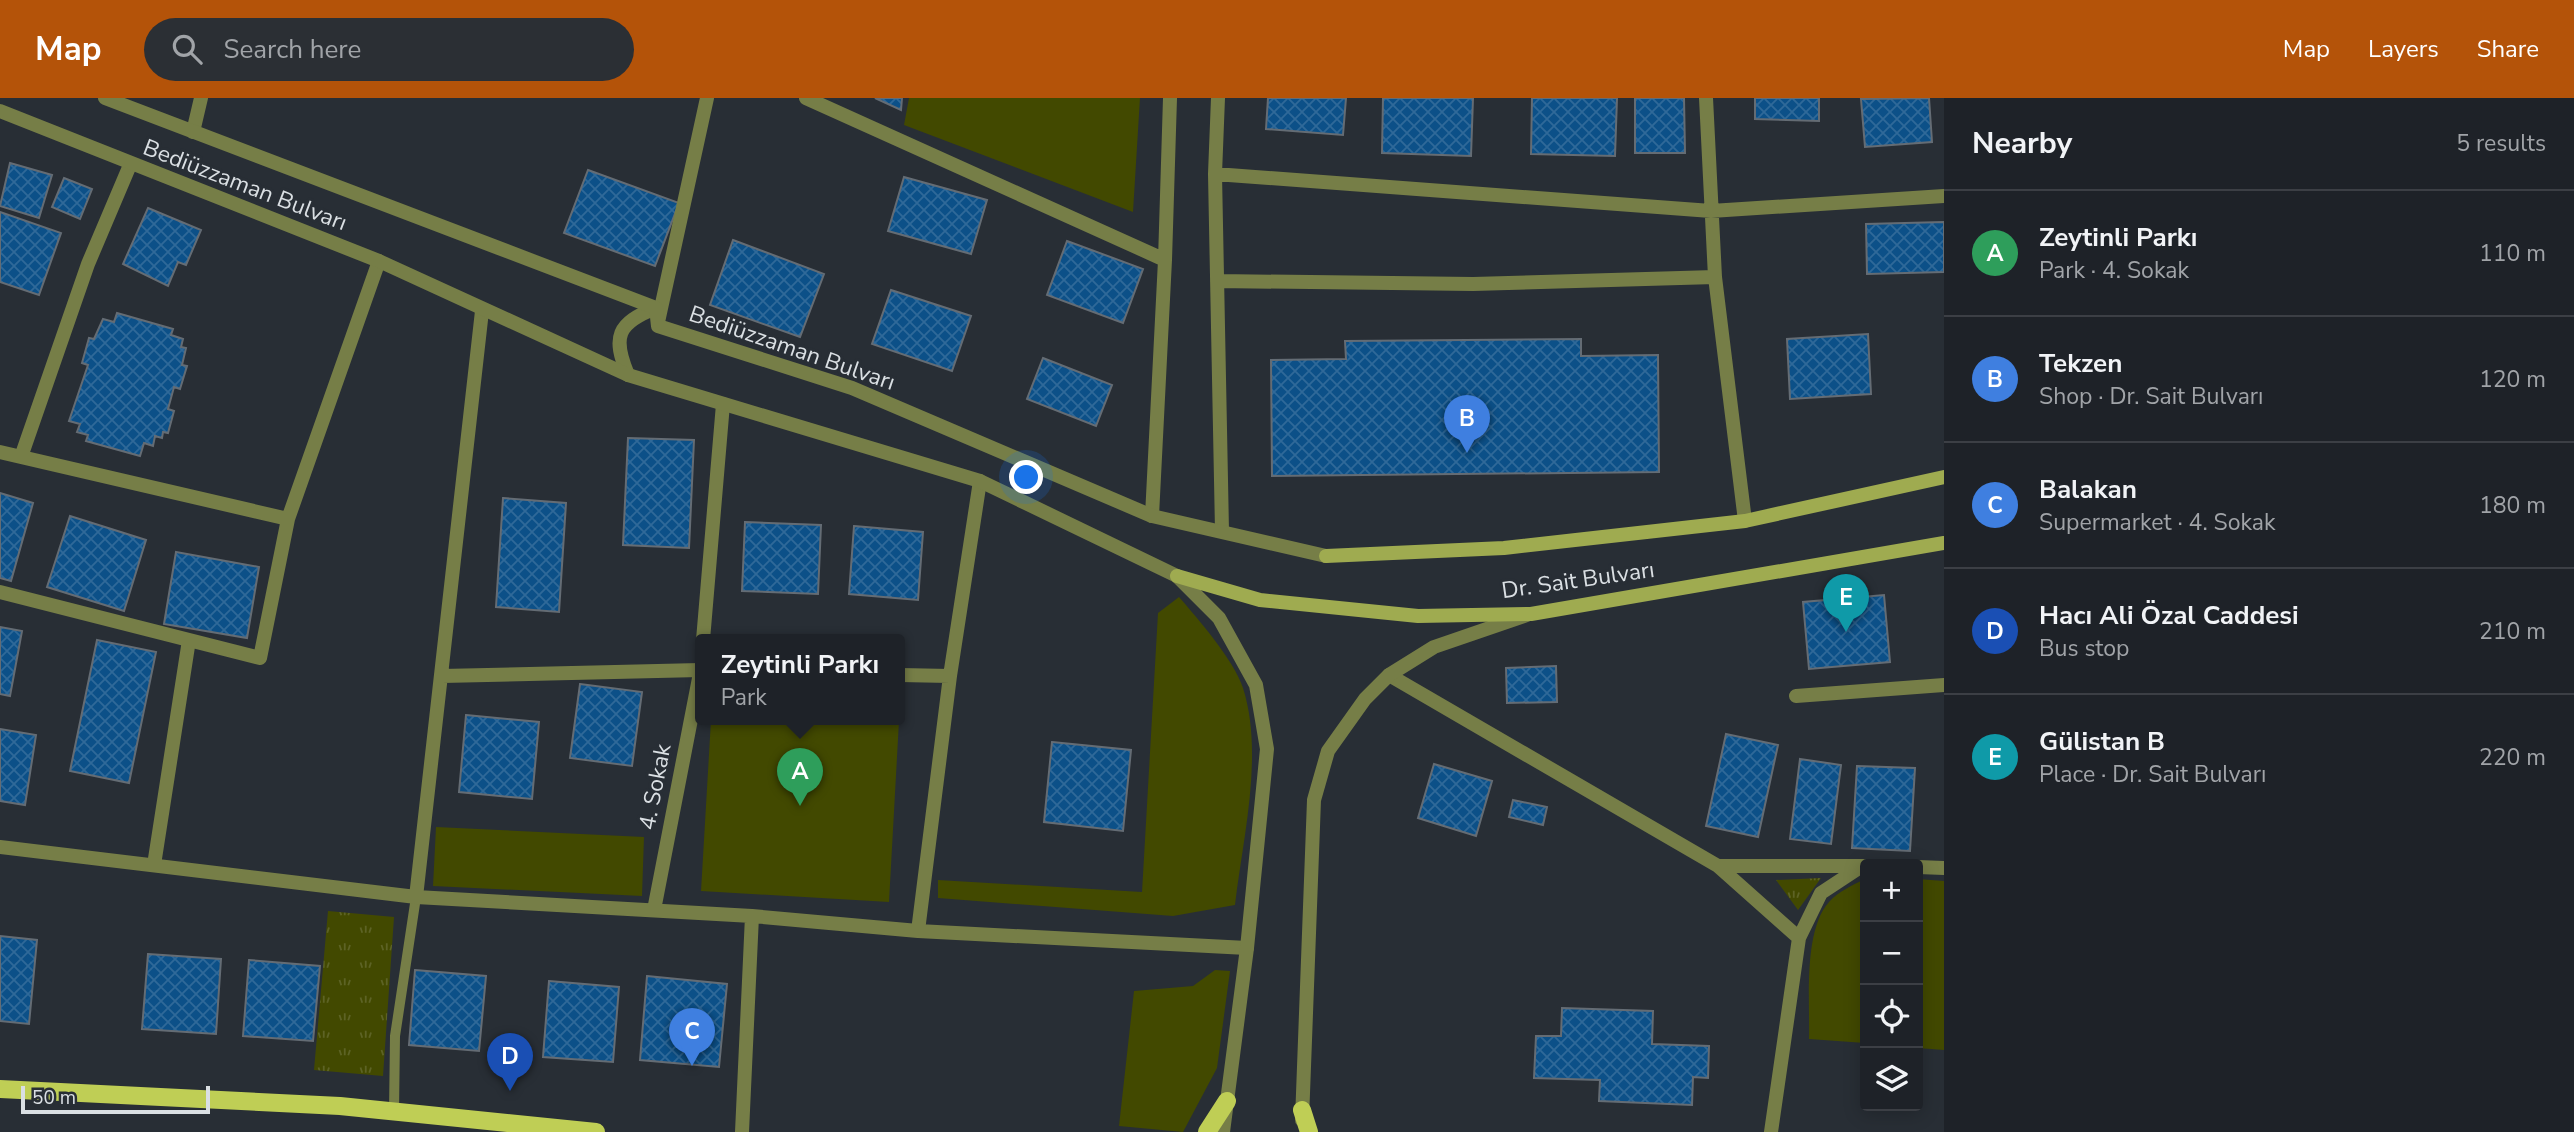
<!DOCTYPE html>
<meta charset="utf-8">
<style>
:root{--surface:#1e2228;--page:#2b2f34;--text:#f1f3f6;--muted:#a1a4a8;--line:#3c3f45;--accent:#b45309}
body{margin:0;font-family:"Nunito Sans",sans-serif;background:var(--page);color:var(--text)}
.controls{position:absolute;right:21px;bottom:21px;display:grid;overflow:hidden;border-radius:7px;box-shadow:0 4px 18px #0003}
.controls button{width:63px;height:63px;display:grid;place-items:center;padding:0;border:0;border-bottom:2px solid var(--line);background:var(--surface);color:var(--text);font:35px sans-serif}
.scale{position:absolute;left:21px;bottom:18px;width:189px;box-sizing:border-box;padding-left:7px;border:4px solid #dadfe3;border-top:0;font-size:19px;line-height:24px;white-space:nowrap;color:#dadfe3;-webkit-text-stroke:5px #282e35;paint-order:stroke}
.you{position:absolute;left:1027px;top:380px;width:24px;height:24px;margin:-18px;border:5px solid #fff;border-radius:50%;background:#1a73e8;box-shadow:0 0 0 10px #1a73e833}
.badge{display:grid;place-items:center;width:46px;height:46px;border-radius:50%;background:var(--accent);color:#fff;font-size:23px;font-weight:700}
.pin{position:absolute;translate:-50% -58px;filter:drop-shadow(0 2px 4px #0008)}
.pin::after{content:'';position:absolute;top:37px;width:24px;height:21px;background:inherit;clip-path:polygon(0 0,100% 0,50% 100%)}
.popup{position:absolute;left:695px;top:536px;width:210px;height:91px;box-sizing:border-box;display:grid;place-content:center;border-radius:7px;background:var(--surface);filter:drop-shadow(0 2px 5px #0005);font-size:23px;white-space:nowrap;color:var(--muted)}
.popup b{font-size:26px;color:var(--text)}
.popup::after{content:'';position:absolute;left:50%;top:100%;margin-left:-14px;border:14px solid transparent;border-top-color:var(--surface)}
.list{margin:0;padding:0;list-style:none}
h2{display:flex;justify-content:space-between;align-items:center;height:91px;margin:0;padding:0 28px;font-size:30px}
h2 small{font-size:23px;font-weight:400;color:var(--muted)}
.list li{display:grid;grid-template-columns:46px 1fr auto;gap:21px;align-items:center;box-sizing:border-box;height:126px;padding:0 28px;border-top:2px solid var(--line)}
.list b{display:block;font-size:26px;white-space:nowrap}
.list p{margin:0;font-size:23px;white-space:nowrap;color:var(--muted)}
.list em{font-size:23px;font-style:normal;color:var(--muted)}
.icon{flex:none;width:38px;height:38px;fill:none;stroke:currentColor;stroke-width:2;stroke-linecap:round;stroke-linejoin:round}
.map{position:relative;flex:none;width:1944px;height:1034px;overflow:hidden}
header{display:flex;align-items:center;gap:42px;box-sizing:border-box;height:98px;padding:0 35px;background:var(--accent);color:#fff}
header strong{font-size:33px}
nav{display:flex;gap:38px;margin-inline-start:auto;font-size:24px}
.search{width:490px;height:63px;background:var(--page);display:flex;align-items:center;gap:18px;box-sizing:border-box;padding:0 24px;border-radius:38px;color:var(--muted);font-size:26px}
main{display:flex}
aside{flex:1;background:var(--surface)}
.map>svg:first-child{display:block}
.grass{fill:url(#grass-tufts)}
.green{fill:#424900}
.building{fill:url(#building-cross-hatch);stroke:#646c74;stroke-width:2}
.lines{fill:none;stroke-linecap:round;stroke-linejoin:round}
.service{stroke:#767e47;stroke-width:10}
.minor{stroke:#767e47;stroke-width:14}
.tertiary{stroke:#767e47;stroke-width:14}
.secondary{stroke:#9fab50;stroke-width:14}
.primary{stroke:#bfce55;stroke-width:18}
.labels{text-anchor:middle;dominant-baseline:central;stroke-width:6;stroke-linejoin:round;paint-order:stroke}
.street-label{font-size:23px;fill:#dadfe3;stroke:#282e35}
</style>
<header>
<strong>Map</strong>
<div class="search"><svg class="icon" aria-label="search" viewBox="0 0 24 24"><circle cx="10" cy="10" r="6"/><path d="M15 15l6 6"/></svg>Search here</div>
<nav><a>Map</a><a>Layers</a><a>Share</a></nav>
</header>
<main>
<div class="map">
<svg width="1944" height="1034" viewBox="0 0 1944 1034">
<defs>
<pattern id="grass-tufts" width="24" height="20" patternUnits="userSpaceOnUse" patternTransform="scale(1.75)"><rect width="24" height="20" fill="#424900"/><path d="M3 7l-1-3M5 7V3M7 7l1-3M15 17l-1-3M17 17v-4M19 17l1-3" fill="none" stroke="#5d6325"/></pattern>
<pattern id="building-cross-hatch" width="8" height="8" patternUnits="userSpaceOnUse" patternTransform="scale(1.75)"><rect width="8" height="8" fill="#0c5088"/><path d="M0 0l8 8M0 8l8-8" fill="none" stroke="#2f6999"/></pattern>
</defs>
<rect width="100%" height="100%" fill="#282e35"/>
<path class="grass" d="M1821,780L1798,812L1776,782Z
M328,813L394,819L383,978L314,972Z"/>
<path class="green" d="M909,0H1140L1133,114L904,27Z
M1179,499C1198,521 1234,562 1243,590C1264,656 1243,739 1235,807L1173,818L938,800V782L1142,794L1158,515Z
M711,622L899,623L889,804L701,793Z
M436,729L644,739L642,798L433,788Z
M1865,781V945L1809,941C1810,903 1803,833 1829,804C1839,793 1853,787 1865,781Z
M1918,781L1944,783V952L1918,950Z
M1215,872L1230,873L1217,970L1183,1034L1119,1028L1134,893L1193,888Z"/>
<path class="building" d="M875,0H902L901,12Z
M1268,0H1346L1343,37L1266,31Z
M1383,0H1473L1471,58L1382,55Z
M1532,0H1617L1615,58L1531,56Z
M1635,0H1684L1685,55H1635Z
M1755,0H1819V23L1755,21Z
M1929,0L1932,44L1865,49L1861,1Z
M10,65L52,77L39,120L0,108Z
M588,72L679,105L655,168L564,135Z
M904,79L987,102L971,156L888,133Z
M64,80L92,91L80,121L52,109Z
M148,110L201,132L186,167L178,164L168,188L123,166Z
M0,114L61,135L39,197L0,184Z
M1944,124V174L1867,176L1866,126Z
M733,142L824,176L800,239L710,207Z
M1067,143L1143,171L1123,225L1047,197Z
M891,192L971,218L952,273L872,246Z
M117,215L173,231L171,237L183,241L181,249L186,250L182,267L187,268L180,291L174,289L168,311L174,313L168,335L163,334L162,340L155,338L153,348L144,345L140,358L86,343L88,337L77,334L80,326L69,323L88,267L82,265L89,240L94,241L103,221L114,224Z
M1868,236L1871,296L1790,301L1787,241Z
M1581,241V258L1658,257L1659,374L1272,378L1271,262L1346,261L1345,243Z
M1043,260L1112,287L1096,328L1027,301Z
M628,340L694,342L689,450L623,447Z
M0,395L33,405L11,483L0,480Z
M503,400L566,405L559,514L496,509Z
M70,418L146,442L124,513L47,489Z
M745,424L821,427L818,496L742,493Z
M854,428L923,434L918,502L849,496Z
M176,454L259,469L247,540L164,526Z
M1884,497L1890,564L1809,571L1803,504Z
M0,529L22,533L10,598L0,596Z
M97,542L156,554L129,685L70,673Z
M1556,568L1557,604L1507,605L1506,570Z
M580,586L642,594L632,668L570,660Z
M466,617L539,624L532,701L459,694Z
M0,631L36,637L25,707L0,703Z
M1726,636L1778,647L1758,739L1706,728Z
M1052,644L1131,652L1123,733L1044,724Z
M1800,661L1841,667L1831,746L1790,741Z
M1434,666L1492,683L1476,738L1418,720Z
M1857,668L1915,670L1910,753L1852,750Z
M1513,702L1547,709L1543,727L1509,719Z
M0,838L37,842L29,926L0,923Z
M148,856L221,861L216,936L142,931Z
M249,862L320,868L313,943L243,938Z
M415,872L486,878L479,953L409,947Z
M647,878L727,886L719,969L640,962Z
M549,883L619,889L613,964L543,959Z
M1562,910L1653,913L1652,946L1709,948L1708,980L1693,979L1692,1007L1599,1003L1600,982L1534,980L1536,938H1561Z"/>
<g class="lines">
<path class="service" d="M394,1014L395,938L416,799"/>
<path class="minor" d="M806,0L1165,162
M1218,0L1215,76L1222,433
M1706,0L1715,179L1745,423
M193,34L201,0
M1215,76L1711,113L1944,98
M1217,183L1473,186L1715,179
M658,224L707,0
M628,277C612,239 617,225 656,210
M0,354L288,421
M21,359L88,166L130,67
M1152,418L1165,162L1170,0
M0,494L260,560L288,421L379,163
M703,542L723,306
M900,577L950,578
M1389,577L1718,768L1799,840
M442,578L700,572
M1796,598L1944,587
M0,749L416,799L752,818L918,833L1247,850
M154,767L189,542
M1718,768H1863
M1918,769L1944,770
M416,799L482,213
M654,812L700,575
M918,833L950,578L980,383
M742,1034L752,818
M1771,1034L1799,840L1821,795L1862,768"/>
<path class="tertiary" d="M105,0L656,210L658,228L852,290L1152,418L1326,458
M0,13L379,163L628,277L980,383L1177,478L1219,520L1256,587L1267,651L1247,850L1223,1034
M1302,1022L1314,702L1328,653L1365,601L1389,577L1434,549L1527,517"/>
<path class="secondary" d="M1326,458L1504,450L1745,423L1944,379
M1177,478L1260,502L1418,518L1531,516L1944,445"/>
<path class="primary" d="M0,991L340,1008L596,1034
M1302,1012L1309,1034
M1207,1034L1227,1003"/>
</g>
<g class="labels">
<g class="street-label">
<text transform="translate(245 87) rotate(21)">Bediüzzaman Bulvarı</text>
<text transform="translate(792 250) rotate(19)">Bediüzzaman Bulvarı</text>
<text transform="translate(1578 482) rotate(-8)">Dr. Sait Bulvarı</text>
<text transform="translate(655 689) rotate(-79)">4. Sokak</text>
</g>
</g>
</svg>
<div class="controls">
<button>+</button>
<button>−</button>
<button><svg class="icon" aria-label="locate" viewBox="0 0 24 24"><circle cx="12" cy="12" r="6"/><path d="M12 2v4M12 18v4M2 12h4M18 12h4"/></svg></button>
<button><svg class="icon" aria-label="layers" viewBox="0 0 24 24"><path d="M12 4l9 5-9 5-9-5zM3 14l9 5 9-5"/></svg></button>
</div>
<div class="scale">50 m</div>
<div class="you"></div>
<div class="pin badge" style="left:800px;top:708px;background:#2e9e5b">A</div>
<div class="popup"><b>Zeytinli Parkı</b>Park</div>
<div class="pin badge" style="left:1467px;top:355px;background:#3f7fe0">B</div>
<div class="pin badge" style="left:692px;top:968px;background:#3f7fe0">C</div>
<div class="pin badge" style="left:510px;top:993px;background:#1a4fb4">D</div>
<div class="pin badge" style="left:1846px;top:534px;background:#0f9aa8">E</div>
</div>
<aside>
<h2>Nearby<small>5 results</small></h2>
<ul class="list">
<li><span class="badge" style="background:#2e9e5b">A</span><div><b>Zeytinli Parkı</b><p>Park · 4. Sokak</p></div><em>110 m</em></li>
<li><span class="badge" style="background:#3f7fe0">B</span><div><b>Tekzen</b><p>Shop · Dr. Sait Bulvarı</p></div><em>120 m</em></li>
<li><span class="badge" style="background:#3f7fe0">C</span><div><b>Balakan</b><p>Supermarket · 4. Sokak</p></div><em>180 m</em></li>
<li><span class="badge" style="background:#1a4fb4">D</span><div><b>Hacı Ali Özal Caddesi</b><p>Bus stop</p></div><em>210 m</em></li>
<li><span class="badge" style="background:#0f9aa8">E</span><div><b>Gülistan B</b><p>Place · Dr. Sait Bulvarı</p></div><em>220 m</em></li>
</ul>
</aside>
</main>
